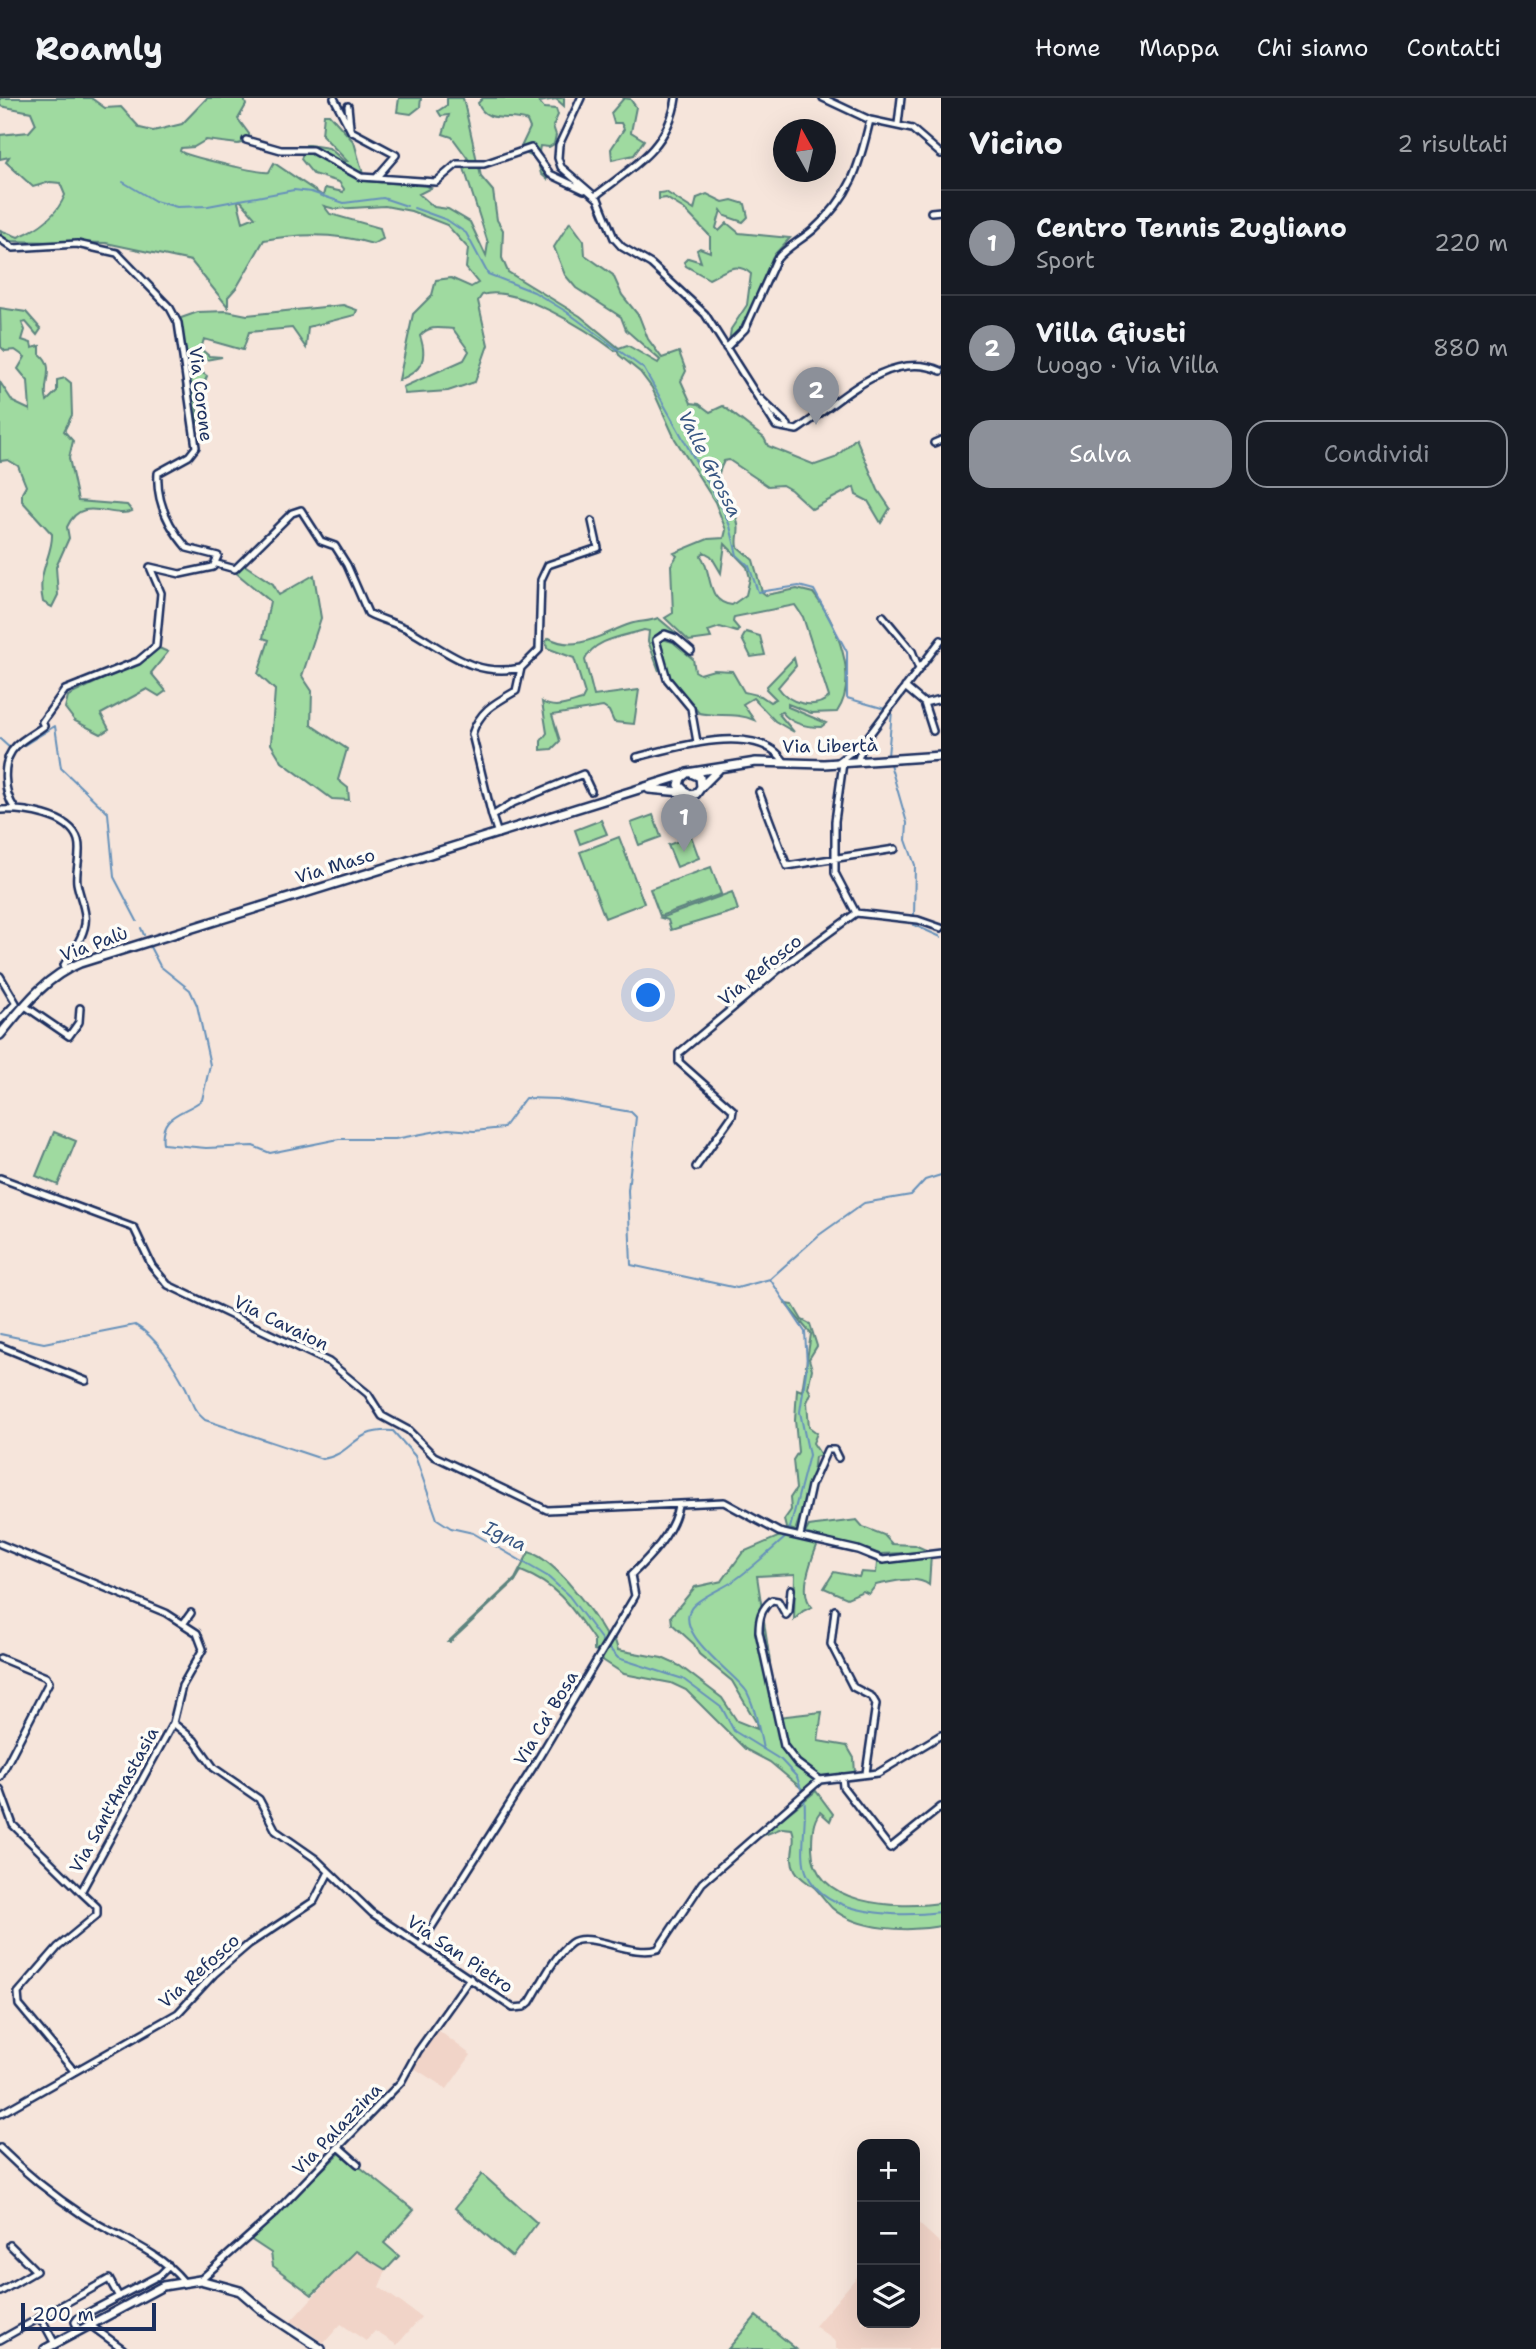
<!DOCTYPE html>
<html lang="it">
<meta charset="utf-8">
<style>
:root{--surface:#171b24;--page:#242831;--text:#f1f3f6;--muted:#9ea1a6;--line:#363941;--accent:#8c9099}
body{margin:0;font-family:"Shantell Sans",sans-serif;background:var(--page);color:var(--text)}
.controls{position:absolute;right:21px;bottom:21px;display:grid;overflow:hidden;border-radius:14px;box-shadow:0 7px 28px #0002}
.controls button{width:63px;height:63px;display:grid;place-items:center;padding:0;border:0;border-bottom:2px solid var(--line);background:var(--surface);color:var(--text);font:35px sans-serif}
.compass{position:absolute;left:773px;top:21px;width:63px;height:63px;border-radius:50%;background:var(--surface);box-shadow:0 7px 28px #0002;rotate:352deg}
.scale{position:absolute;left:21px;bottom:18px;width:135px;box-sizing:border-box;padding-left:7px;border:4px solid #1b2f5e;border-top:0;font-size:19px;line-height:24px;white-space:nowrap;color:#1b2f5e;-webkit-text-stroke:5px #fdfcf7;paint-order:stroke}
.you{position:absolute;left:649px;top:898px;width:24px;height:24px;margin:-18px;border:5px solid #fff;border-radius:50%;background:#1a73e8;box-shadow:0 0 0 10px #1a73e833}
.badge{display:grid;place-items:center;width:46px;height:46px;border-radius:50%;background:var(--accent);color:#fff;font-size:23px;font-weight:700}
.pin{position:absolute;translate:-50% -58px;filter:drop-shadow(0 2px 4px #0008)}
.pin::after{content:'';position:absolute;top:37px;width:24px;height:21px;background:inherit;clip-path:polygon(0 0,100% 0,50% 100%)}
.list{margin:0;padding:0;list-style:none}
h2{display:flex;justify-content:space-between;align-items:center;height:91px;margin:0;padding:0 28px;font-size:30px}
h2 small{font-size:23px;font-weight:400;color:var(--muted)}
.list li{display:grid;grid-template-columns:46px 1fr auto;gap:21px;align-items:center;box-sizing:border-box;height:105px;padding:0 28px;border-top:2px solid var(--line)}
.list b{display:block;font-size:26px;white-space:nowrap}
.list p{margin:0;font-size:23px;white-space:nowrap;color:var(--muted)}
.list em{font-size:23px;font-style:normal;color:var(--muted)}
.actions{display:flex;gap:14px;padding:21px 28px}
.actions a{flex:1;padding:16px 0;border:2px solid var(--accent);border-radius:21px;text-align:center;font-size:24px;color:var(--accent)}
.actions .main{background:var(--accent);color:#fff}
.icon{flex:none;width:38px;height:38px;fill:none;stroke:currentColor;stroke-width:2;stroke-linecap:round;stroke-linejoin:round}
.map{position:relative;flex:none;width:941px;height:2251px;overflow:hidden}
header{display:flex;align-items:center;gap:42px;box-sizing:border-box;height:98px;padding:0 35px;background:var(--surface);border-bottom:2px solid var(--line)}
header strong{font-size:33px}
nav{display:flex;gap:38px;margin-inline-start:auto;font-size:24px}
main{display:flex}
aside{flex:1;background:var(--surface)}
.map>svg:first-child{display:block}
.built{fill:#f1d4c8}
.green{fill:#9fdaa0;stroke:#5d847f;stroke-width:2;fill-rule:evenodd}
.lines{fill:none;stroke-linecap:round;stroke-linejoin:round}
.stream{stroke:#6691ba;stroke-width:2}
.minor-casing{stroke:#1b2f5e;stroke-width:10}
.major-casing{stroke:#1b2f5e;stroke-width:12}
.minor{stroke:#fdfcf7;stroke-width:5}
.major{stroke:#fdfcf7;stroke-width:7}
.labels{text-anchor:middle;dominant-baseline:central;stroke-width:7;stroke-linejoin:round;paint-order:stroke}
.street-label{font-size:18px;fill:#1b2f5e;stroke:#fdfcf7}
.water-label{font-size:19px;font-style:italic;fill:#3a5884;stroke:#fdfcf7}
</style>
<header>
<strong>Roamly</strong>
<nav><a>Home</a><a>Mappa</a><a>Chi siamo</a><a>Contatti</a></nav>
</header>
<main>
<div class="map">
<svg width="941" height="2251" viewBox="0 0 941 2251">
<rect width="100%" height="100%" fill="#f6e5db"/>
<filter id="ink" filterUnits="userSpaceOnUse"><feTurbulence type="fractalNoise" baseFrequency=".0143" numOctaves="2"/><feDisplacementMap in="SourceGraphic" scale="14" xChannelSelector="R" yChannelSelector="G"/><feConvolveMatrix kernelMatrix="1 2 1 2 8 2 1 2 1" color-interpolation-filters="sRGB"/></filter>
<g filter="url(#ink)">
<path class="built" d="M438,1932L471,1957L447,1991L414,1970L419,1957Z
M915,2122L941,2146V2251H836V2244L815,2228L861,2174L862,2225H915Z
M356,2152L386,2172L379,2189L421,2219L397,2247L375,2233L366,2243L341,2226L324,2245L291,2223Z"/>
<path class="green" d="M0,0H91L105,10L121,9L140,30L153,33L182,26L207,0H244L246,7L238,21L249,36L250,43L238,46L206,42L194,49L181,50L180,53C186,58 262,76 269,74L274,65L323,98L325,90L343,94L344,91L339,84L313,76L301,61L306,47H309L329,50L344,63H347L322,37L324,16H329L354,44L365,83L427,88L431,90L419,96L434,109L448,111L470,124L486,158L488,145L463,67L474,66L479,69L481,79L493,93L497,122L503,132L502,160L508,174L580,218L619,250L627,247L658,265L660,262L626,232L621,219L576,190L565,177L554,149L570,124L584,143L585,157L613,177L622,197L639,218L648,241L662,260L679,254L686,273L681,283L691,305L699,306L710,314L723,308L764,340L768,348L815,367L835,360L856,340L878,392L890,410L881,425L868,403L856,397L854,389L812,411L791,392L782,387L768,388L729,362L724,363C705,399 734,397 738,426C740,434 736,440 738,449L753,462L762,494L766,497L797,491L813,495C836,523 860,581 837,614L811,615L788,606V609L826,625L821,629C807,629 791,626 782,614L778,615L794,634L775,623L753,600L743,606L754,622C736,614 718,619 699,615L671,581L658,554L659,573L648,543L649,533L644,532C625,538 593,541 585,562L594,598L639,592L634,626L614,624L609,613L603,609L552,617L560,643L552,651L541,652V643L547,635L542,604C555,612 567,606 582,602L585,596L574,560L547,550L546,543L549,540C577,555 603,535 630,526C640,523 649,524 658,520L676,535L660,534L654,541L656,551L662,541L673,544L693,561L695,573L700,576L714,572L732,573L744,594L761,598L770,604L776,601L766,591L767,588L794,560L796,568L778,589C788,605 814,613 829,599L803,519L795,507L734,519L733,524L739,531L737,534L720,529L708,533L711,540L689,543L665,520L673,515L671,467L677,458L674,455L708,441L724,440L726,432L715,404L675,341L652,290L640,274L619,257L617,252L615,253C589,233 516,186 482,197L478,203L488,247L475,284L448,293L405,296L403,289L464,262L469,253L453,231C440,230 429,227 420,238C428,261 422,273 399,282L413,216L432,197L436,182L451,180L471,189L478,185L466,170L468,150L447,127L411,113L385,108L335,111L324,108L330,116L380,130L383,141L373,146C338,135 301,135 264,142L237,189L228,199V209L191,163L106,145L3,143L0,132L18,139C38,131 57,117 65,97L60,85L50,84L33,89L6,64L9,59L0,61V37L29,34L36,26L31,14L0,8ZM240,102L255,119L243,124L238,104ZM725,446L747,469L750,480L746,497L732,507C705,504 713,474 701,458L704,454L711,458L721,475Z
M399,0H421L420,9L411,16L397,14Z
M447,0H463L477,63L469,62L452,39L443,36L449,17L441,18L438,13L447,7Z
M483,0H564V8L556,1L539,4L544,10L556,11L558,17L553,28L556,37L554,46L549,49L540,48C537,60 542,72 548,82L541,76L537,61L525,55L521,49L530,30L527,23C511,16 485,27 478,5Z
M624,0L630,1L636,9L631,34L644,42L634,57L612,62L611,51L624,31L621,25H614L611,15Z
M666,94L694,112L697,100L707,96L723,104L732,102L745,106L748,119L743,124L725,118L721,112L716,130L719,133L727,125L739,135L790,140L773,158L743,230L729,244L731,231L747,207L751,176C736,162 724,174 709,181L686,168L684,164L688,160L701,164L697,152L700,150L710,154V138L684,111L666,100L659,101V95Z
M343,207L357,212L355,217L308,229L306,250L292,230L249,234L243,252L204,241L201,251L209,258L222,259L206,262L194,252L200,267L194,269L207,278L197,303L198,326L183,290L181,220L198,214L227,213L247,217Z
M0,210L26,214L41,231L37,237L26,224L22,225L25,232L22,242L31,245L32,250L40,248V256C57,269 41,287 47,303L57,293V282L65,280L71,285L72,317L64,333L73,343L69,360L78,403L127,407L132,413C112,422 82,395 67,429L69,440L56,469L58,497L52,509L43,504C36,473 53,458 52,436L22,403V395L26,388L18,368L8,362L0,363V284L13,304L30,312L28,283L18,271L25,259L15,252L5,253L1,249Z
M243,466L273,486L279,497L314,477L321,520L302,578L312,593L311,627L347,651L338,682L348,690L349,702L332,701L282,664L271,646L275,592L258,576L269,542L263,540L270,503L235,474Z
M746,534L760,538L765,557L751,559L742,541Z
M159,550L168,554L151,575L166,593L159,598L147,591L101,616L109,631L101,636L75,623L65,610L68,598L140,563Z
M653,717L661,739L639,747L631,725Z
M601,722L607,736L580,746L575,732Z
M691,738L699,760L677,769L668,747Z
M619,739L644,805L605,820L580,754Z
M711,769L721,796L660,818L650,791Z
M732,794L738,812L671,832L668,822L661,820Z
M54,1034L76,1043L58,1087L36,1078Z
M786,1206L793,1207L802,1222L810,1226L817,1248L809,1261L812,1271L808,1290L811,1295L807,1304L809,1329L817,1335L813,1345L821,1357L815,1359L812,1384L796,1430L805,1435L809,1428L816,1427L857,1422L863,1429L884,1437L892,1446L915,1447L930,1454L879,1456L786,1430L784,1422L791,1412L790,1400L796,1391L793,1362L798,1354L795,1322L797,1291L802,1293L811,1236Z
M787,1435L818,1445C811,1463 798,1494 812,1509L803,1513L794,1522L795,1476L757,1478L770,1564L767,1572L778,1619L822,1614L818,1643L847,1648L854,1660L855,1675L823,1682L807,1695L770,1664L745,1651L686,1592L671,1585L624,1576L601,1561L614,1539L618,1552L662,1560L680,1568L722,1600L737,1623L757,1631L756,1624L732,1583L699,1556L694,1546L672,1526L671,1518L695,1489L722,1483L743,1454Z
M529,1454C558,1463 593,1515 608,1541L600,1554L594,1552V1542C571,1509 559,1488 521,1473L515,1483L450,1544H448L515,1481Z
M931,1457L929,1487C916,1477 892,1484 876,1487L869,1496L863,1493L847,1500L824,1490L834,1474L859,1479L861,1474L876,1475L877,1465L883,1459Z
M816,1693L833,1716L830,1723L820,1714C812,1724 812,1737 812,1750C813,1809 898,1811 941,1805V1828C909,1834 858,1833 832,1810C826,1804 821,1796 815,1790C808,1784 800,1781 795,1772C787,1758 798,1744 792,1731L782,1730L759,1739Z
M341,2054L414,2112L384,2145L399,2158L386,2172L356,2153L312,2197L273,2168L271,2155L250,2141Z
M482,2076L537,2125L512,2159L455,2110Z
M756,2218L796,2251H728Z"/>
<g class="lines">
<path class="stream" d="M123,84L155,103L177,109L208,108L294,92L311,94L344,105L383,100L407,108
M414,110L447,122L466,135L488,176L534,194L567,214L644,271L722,410L730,428L737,457L749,468L758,494L799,488L814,492L847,554V600L892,613L888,658
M0,641L12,652
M18,651L55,628L61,670L108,715L114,779L137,823
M890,666L907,725L906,742L915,767L914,819
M914,827L941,839
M141,830L144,837
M149,847L160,868L190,892L197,907L210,967L202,1002C182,1017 159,1016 163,1046L206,1050L253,1048L270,1055L339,1041H395L448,1031L474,1033L503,1030L525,1000L557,1001L631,1014L636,1019L628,1092L631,1167L737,1190L770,1181L819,1137L864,1105L911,1097L925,1082L941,1077
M770,1181L805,1234L807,1267L800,1314L809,1357L789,1434
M0,1236L44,1245L135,1227C157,1239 174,1268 186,1290C193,1305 191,1310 205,1322L322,1361C353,1357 352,1330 393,1333L415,1358L437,1421L451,1430L473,1435L547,1478L569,1498L604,1545
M608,1549L618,1560L683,1581L722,1610L734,1633L781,1662L797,1679L802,1694
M763,1651C759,1632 756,1612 747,1594C738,1577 666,1532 695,1506C706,1497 721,1491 732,1484C751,1471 769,1454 786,1439
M804,1700C808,1723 798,1756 807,1776C826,1819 902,1819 941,1814"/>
<g class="minor-casing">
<path id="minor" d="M334,0L351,33L396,57L376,80L436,84L457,66H484L531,50L550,76L584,92
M581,0L559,47L558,60L561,69L598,101L614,140L622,149L651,166L705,216L776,328L797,332C838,305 889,250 941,273
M823,0L870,22L912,31L941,56
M348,8L350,29
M898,26L901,0
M246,42L281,52H312L361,79L376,80
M595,98C631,70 669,50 676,0
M931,114L941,113
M0,141L13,150L77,146L117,155L170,210L178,225L196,349L189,358L158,375C156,403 169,429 187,450L218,458L213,469L180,476L150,469L161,495L156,548L138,563L65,592L42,624L44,628C35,635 24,640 16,648C0,663 4,696 15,711
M726,250L745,231L776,162C786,149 802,142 814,131C851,98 859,69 870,22
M761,301L788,327
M934,345L941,342
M217,466L235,471L292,415L301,412L321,443L335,448L347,467L368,515C381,522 396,525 409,532C447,553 474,580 521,570
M883,518L912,553L919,571
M691,553L676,540L665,536L656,542L667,581L691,610L697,644
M905,589L924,605L941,601
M924,605L933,633
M637,659C673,650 760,622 785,665
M838,664L864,644L941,542
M857,664L864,644
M843,665L835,723V775L856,815
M759,694L787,768L895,751
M0,712C22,711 70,716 78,742C82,756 75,771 77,785C79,796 84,807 85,817C88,834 72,854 64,867L65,871
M492,718L472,636C480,612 495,605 516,593L521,570L539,552L541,482L548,467L598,450L592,423
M498,736L492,718L513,705L583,676L591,693
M856,815L918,822L941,830
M0,878L16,905L0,922
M25,908L69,938L79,924L80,910
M696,1069L732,1018L733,1012L679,964V955L778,872L856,815
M0,1080L134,1130L152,1168L168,1187L329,1264L368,1296L382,1318L408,1332L434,1358L547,1412L724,1404L779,1434L858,1452L883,1462L941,1455
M0,1248L86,1283
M800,1438L811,1388L827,1352H834L838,1360
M0,1446L166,1515L197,1535L203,1551L182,1588L173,1625L194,1642L214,1670L259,1701L276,1733L316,1761L372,1815L513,1910L524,1909L530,1904C542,1885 553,1859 571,1845C588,1832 632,1860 658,1851L702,1785L820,1682L878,1675L941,1637
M791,1491L789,1513L786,1517L778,1503L772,1502C761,1511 759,1520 759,1534L784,1648L797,1665L820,1682
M835,1512L831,1546L853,1589L872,1599L876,1606L866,1675
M183,1526L191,1515
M0,1560L46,1579L49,1584L0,1679
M842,1679L843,1689L890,1750L941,1709
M0,1691L13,1727L81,1794
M421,1846L535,1666L635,1498L631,1477C651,1458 673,1435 678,1408
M74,1973L19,1907L18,1895L58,1849L97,1817V1809L81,1794L173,1625
M0,2016L178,1915L214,1876L249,1846L314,1803L328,1776
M0,2050C25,2075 54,2098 84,2118C117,2139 158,2152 183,2183
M340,2050L358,2066
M200,2182L275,2115L401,1984L418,1953L470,1880
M0,2194L36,2173L10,2147
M41,2220L55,2246
M90,2227L123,2251
M79,2233L75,2224L78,2220L160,2177L169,2168
M0,2242L109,2181L119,2199"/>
</g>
<g class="major-casing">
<path id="major" d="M691,675L700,679L701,689L696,696L689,697L679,687L681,680L687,675L756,664L824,666L941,658
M701,689L719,671
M649,691L682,694
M0,937C23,909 45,879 80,865L684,677
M45,2251L163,2188L200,2182L240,2193L262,2212L321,2251"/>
</g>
<use href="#minor" class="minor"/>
<use href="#major" class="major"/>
</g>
</g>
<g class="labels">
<g class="street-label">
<text transform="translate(201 296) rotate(83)">Via Corone</text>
<text transform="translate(830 648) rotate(-1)">Via Libertà</text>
<text transform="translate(335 768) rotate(-17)">Via Maso</text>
<text transform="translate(94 846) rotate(-20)">Via Palù</text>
<text transform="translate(760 872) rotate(-39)">Via Refosco</text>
<text transform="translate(281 1225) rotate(26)">Via Cavaion</text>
<text transform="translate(546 1620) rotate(-59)">Via Ca' Bosa</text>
<text transform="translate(114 1702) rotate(-61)">Via Sant'Anastasia</text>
<text transform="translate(460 1856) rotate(34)">Via San Pietro</text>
<text transform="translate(199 1873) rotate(-42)">Via Refosco</text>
<text transform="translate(337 2031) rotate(-46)">Via Palazzina</text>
</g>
<g class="water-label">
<text transform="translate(710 366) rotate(63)">Valle Grossa</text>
<text transform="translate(505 1438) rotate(26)">Igna</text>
</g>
</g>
</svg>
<div class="controls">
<button>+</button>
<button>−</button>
<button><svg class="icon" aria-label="layers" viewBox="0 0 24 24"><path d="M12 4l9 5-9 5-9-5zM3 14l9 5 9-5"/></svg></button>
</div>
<svg class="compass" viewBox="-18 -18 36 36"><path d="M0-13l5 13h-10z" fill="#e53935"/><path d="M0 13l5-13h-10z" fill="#9ea1a6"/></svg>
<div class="scale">200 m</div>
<div class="you"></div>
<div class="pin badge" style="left:684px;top:754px">1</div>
<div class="pin badge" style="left:816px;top:327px">2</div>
</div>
<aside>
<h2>Vicino<small>2 risultati</small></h2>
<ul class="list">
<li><span class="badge">1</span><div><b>Centro Tennis Zugliano</b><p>Sport</p></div><em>220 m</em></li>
<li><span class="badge">2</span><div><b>Villa Giusti</b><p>Luogo · Via Villa</p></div><em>880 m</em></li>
</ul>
<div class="actions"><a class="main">Salva</a><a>Condividi</a></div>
</aside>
</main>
